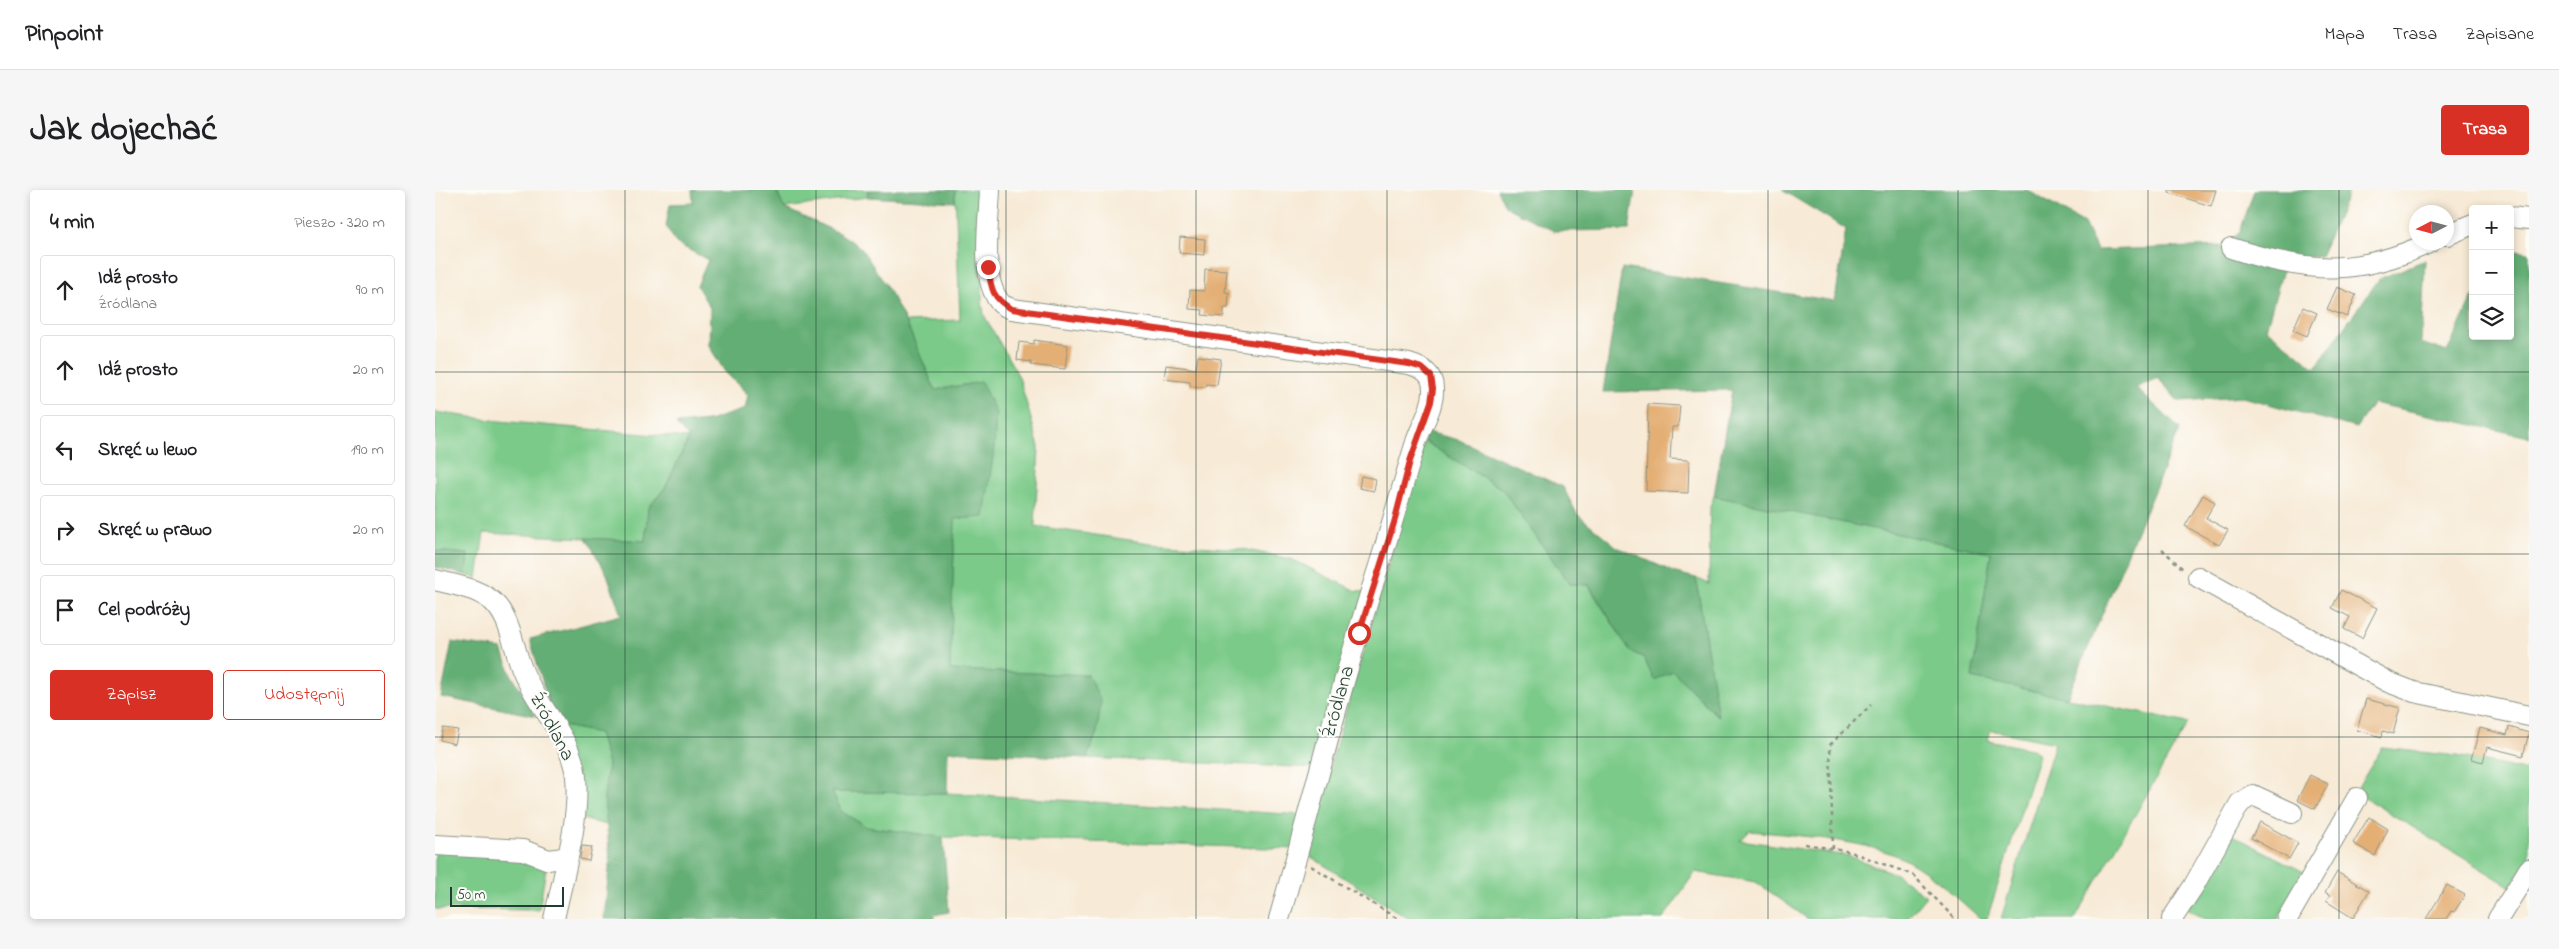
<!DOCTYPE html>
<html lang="pl">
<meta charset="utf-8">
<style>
:root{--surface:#fff;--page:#f6f6f6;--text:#202124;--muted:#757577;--line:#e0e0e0;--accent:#d93025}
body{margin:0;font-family:"Indie Flower",sans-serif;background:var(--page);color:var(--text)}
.controls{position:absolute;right:15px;top:15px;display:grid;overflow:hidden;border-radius:5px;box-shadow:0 2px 8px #0003}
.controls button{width:45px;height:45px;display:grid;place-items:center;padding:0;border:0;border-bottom:1px solid var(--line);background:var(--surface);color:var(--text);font:25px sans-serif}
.compass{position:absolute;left:1974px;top:15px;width:45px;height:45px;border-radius:50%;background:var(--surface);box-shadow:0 2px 8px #0003;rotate:264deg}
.scale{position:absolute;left:15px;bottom:12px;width:114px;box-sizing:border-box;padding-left:5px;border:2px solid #1f3d34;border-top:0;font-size:14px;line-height:18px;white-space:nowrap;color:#1f3d34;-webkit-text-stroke:4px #fdfcf7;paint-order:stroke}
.stop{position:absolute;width:15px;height:15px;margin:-11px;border:4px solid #d93025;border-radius:50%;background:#fff}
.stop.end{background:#d93025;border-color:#fff;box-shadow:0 1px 5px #0008}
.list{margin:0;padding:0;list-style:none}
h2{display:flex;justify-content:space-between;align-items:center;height:65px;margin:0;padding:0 20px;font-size:21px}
h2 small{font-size:16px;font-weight:400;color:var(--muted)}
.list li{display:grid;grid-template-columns:32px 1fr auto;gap:15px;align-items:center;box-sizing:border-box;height:70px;margin:0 10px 10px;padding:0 10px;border:1px solid var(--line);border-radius:5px}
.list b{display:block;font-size:19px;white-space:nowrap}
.list p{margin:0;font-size:16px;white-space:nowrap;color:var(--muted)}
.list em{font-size:16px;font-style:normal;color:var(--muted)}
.actions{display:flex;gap:10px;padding:15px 20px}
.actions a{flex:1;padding:11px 0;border:1px solid var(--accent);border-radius:5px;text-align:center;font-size:18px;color:var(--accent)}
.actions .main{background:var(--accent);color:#fff}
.icon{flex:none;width:28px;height:28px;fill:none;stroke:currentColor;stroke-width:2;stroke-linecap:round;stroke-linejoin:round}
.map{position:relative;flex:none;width:2094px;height:729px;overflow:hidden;border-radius:5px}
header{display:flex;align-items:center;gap:30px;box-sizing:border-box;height:70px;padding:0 25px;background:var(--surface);border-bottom:1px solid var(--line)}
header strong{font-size:24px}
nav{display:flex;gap:28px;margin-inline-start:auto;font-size:18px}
.intro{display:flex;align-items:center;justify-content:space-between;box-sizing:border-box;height:120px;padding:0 30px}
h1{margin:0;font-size:35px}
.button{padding:12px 22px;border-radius:5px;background:var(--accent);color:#fff;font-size:18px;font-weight:700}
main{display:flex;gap:30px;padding:0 30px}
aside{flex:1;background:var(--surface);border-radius:5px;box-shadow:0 2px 8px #0003}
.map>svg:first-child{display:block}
.green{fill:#7bca89;stroke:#4d845e}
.forest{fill:#64ae75;stroke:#427654}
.building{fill:#e4af74}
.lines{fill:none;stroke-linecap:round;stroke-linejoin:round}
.minor-casing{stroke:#8b9485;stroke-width:22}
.path{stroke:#8b9485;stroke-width:2.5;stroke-dasharray:4 4;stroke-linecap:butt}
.minor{stroke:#fff;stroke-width:20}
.route{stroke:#d93025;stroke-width:6}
.grid{fill:none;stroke:#1f3d34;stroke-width:1;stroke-opacity:0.55}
.labels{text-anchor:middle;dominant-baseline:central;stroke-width:4.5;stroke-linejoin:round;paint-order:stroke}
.street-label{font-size:20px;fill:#1f3d34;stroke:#fdfcf7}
</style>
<header>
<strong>Pinpoint</strong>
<nav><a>Mapa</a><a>Trasa</a><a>Zapisane</a></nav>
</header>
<div class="intro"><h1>Jak dojechać</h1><a class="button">Trasa</a></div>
<main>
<aside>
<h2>4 min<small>Pieszo · 320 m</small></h2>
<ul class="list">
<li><svg class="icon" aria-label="ahead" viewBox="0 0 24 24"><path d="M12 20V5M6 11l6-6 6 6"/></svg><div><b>Idź prosto</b><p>Źródlana</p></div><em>90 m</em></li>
<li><svg class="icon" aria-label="ahead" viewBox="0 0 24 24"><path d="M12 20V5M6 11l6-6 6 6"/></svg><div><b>Idź prosto</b></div><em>20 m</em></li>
<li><svg class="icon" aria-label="left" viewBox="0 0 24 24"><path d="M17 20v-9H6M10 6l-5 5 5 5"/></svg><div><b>Skręć w lewo</b></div><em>190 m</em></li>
<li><svg class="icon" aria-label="right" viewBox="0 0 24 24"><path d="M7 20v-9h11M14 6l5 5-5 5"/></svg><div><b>Skręć w prawo</b></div><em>20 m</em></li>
<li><svg class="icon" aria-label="arrive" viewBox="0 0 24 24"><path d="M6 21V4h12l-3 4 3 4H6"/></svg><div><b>Cel podróży</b></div></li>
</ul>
<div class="actions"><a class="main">Zapisz</a><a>Udostępnij</a></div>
</aside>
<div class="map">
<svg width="2094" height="729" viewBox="0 0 2094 729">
<rect width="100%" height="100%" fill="#fdfcf7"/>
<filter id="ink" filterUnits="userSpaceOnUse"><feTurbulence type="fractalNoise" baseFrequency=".02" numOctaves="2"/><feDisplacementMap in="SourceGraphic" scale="10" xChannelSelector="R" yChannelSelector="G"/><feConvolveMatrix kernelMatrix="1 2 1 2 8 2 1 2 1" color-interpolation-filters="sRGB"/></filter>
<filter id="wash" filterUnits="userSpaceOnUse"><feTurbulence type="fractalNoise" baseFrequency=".0096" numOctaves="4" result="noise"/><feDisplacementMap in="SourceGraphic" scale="20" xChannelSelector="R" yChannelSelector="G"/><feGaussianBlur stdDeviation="1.12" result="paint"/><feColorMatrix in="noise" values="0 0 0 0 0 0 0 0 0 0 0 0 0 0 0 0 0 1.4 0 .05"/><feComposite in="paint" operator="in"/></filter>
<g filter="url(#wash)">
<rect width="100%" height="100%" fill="#f7ead6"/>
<path class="green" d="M341,0H433L432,7L349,18Z
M520,0H550L547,111L549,125L584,187L604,257L600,336L715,353L807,359L856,369L919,400L930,402L882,578L652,568L662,542L653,485L515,480L520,329L546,192L500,200L471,132L525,130Z
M0,222L64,231L254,248L230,298L213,318L210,351L49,343L42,388L31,385L33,364L0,361Z
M989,251L1067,299L1135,394L1153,395L1195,461L1209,468L1219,490L1238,481L1282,526L1261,388L1274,394L1275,317L1279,306L1556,363L1537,488L1753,533L1640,729H1566L1620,553L1556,540L1553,550L1600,560L1604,565L1552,729H1546C1522,708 1499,685 1471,670C1433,650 1358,645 1315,641L1305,650L1414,666L1461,684L1491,706L1472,729H1373L1321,692L1260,682L1228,729H974L870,663Z
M128,536L164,543L173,574L169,607L172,635L143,628Z
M1947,558L2022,566L2094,581V668L2076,697L1920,602Z
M396,602L512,603L868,625L861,659L508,647L431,637L407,622Z
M1797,645L1871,683L1843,729H1770L1752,718Z
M0,659L112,673L104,720L0,719Z"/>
<path class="forest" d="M257,0H341L349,18L406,44L426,58L452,97L471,132L500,200L546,192L561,223L559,260L549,327L520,329L515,480L653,485L666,511L662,542L652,568L513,561L512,603L397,602L407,622L432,637L508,647L514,722L499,725V729H169L175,669L169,607L173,574L164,543L128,536L114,514L95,449L186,425L172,384L151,348L210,351L213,318L230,298L254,248L241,234L273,231L310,219L313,205L290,182L274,156L275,118L262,96L273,70L241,53L231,36L235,14L258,13Z
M433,0H520V12L432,7Z
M1062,0H1200L1194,40L1119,41L1071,17Z
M1347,0H1592L1649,33L1662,60L1790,56L1805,42L1819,0H1915L1885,66L1851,69L1831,139L1880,178L1944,89L1990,70L1986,153L2012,162L2038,106V146H2075V60L2094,63V247L1938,213L1921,238L1808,207L1743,211L1723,188L1701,198L1745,239L1632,508L1537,488L1556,363L1279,306L1297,200L1168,202L1187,78L1400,111L1411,39Z
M992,242L1024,250L1128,297L1142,324L1182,357L1241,383L1261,388L1283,526L1238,481L1219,490L1209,468L1195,461L1154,395L1135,394L1067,299L989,251Z
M0,361L33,364L31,385L0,377Z
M17,452L67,459L76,484L101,526L6,507Z"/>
<g id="blocks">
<path class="building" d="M1734,0H1781L1776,16L1734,3Z
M745,47L770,49L769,65L744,63Z
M770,79L792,80L790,102L794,103L793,118H789V127L767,125L768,120L754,119L755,100L769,101Z
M1902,97L1921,105L1912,127L1892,119Z
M1868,117L1882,123L1872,146L1858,140Z
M599,150L633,155L630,179L596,175V172L582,170L584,152L599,154Z
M763,166L786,169L782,195L771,194L770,197L755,196V192L729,189L731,175L761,179Z
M1213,214L1245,216L1243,237H1237L1235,269L1254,270L1253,303L1211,301Z
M926,286L941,289L939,301L924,298Z
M1768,305L1780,312L1771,328L1793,340L1784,355L1750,336Z
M1906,400L1942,418L1927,448L1909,439L1915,427L1897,418Z
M1931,509L1965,518L1958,544L1948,541L1947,547L1922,540Z
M2074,537L2094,543L2088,566L2052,557L2048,572L2036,569L2045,538L2072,545Z
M8,538L23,540L20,554L5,550Z
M1875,585L1893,594L1880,619L1862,610Z
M1934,627L1953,639L1940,666L1918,653Z
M1825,632L1863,653L1854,669L1816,648Z
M147,656L157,657L154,671L145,669Z
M1902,682L1934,701L1918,728L1891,711L1895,706L1890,703Z
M2012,695L2030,705L2019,722L2016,721L2011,729H1991Z"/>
</g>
</g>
<g filter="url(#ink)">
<use href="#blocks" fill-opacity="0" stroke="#8b9485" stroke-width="1"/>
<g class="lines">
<g class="minor-casing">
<path id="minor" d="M555,0C554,30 545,87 564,111C566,115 572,117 577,119L974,174C987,178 998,183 998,199C999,217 986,236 981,252C968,293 957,335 944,376C906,492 878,611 844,729
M2075,27L2094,29
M2012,45L2038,34
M1796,58C1872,83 1922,87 1996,52
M1763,387L1953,492L1979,502L2094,526
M0,390C20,395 48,399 62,416C76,433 79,459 87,479C101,516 137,547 141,587C145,631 128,686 119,729
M0,655L88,660L114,670L132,667
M1737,729L1758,697L1805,613L1818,605L1857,623
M1852,729L1922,608
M2063,729L2094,679"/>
</g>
<path class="path" d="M1727,359L1748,379
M1370,654L1416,662L1478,685L1520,729
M1398,659L1395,555L1436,515
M876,676L963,729"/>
<use href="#minor" class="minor"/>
</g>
</g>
<g class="lines" filter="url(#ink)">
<path class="route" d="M553,77C556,98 557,109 577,119L974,174L987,178L996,186L998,199L996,212L975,271L959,333L924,443"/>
</g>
<path class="grid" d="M190,0V729M381,0V729M571,0V729M761,0V729M952,0V729M1142,0V729M1333,0V729M1523,0V729M1713,0V729M1904,0V729M0,182H2094M0,364H2094M0,547H2094"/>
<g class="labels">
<g class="street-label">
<text transform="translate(904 512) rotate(-74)">Źródlana</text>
<text transform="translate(116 537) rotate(62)">Źródlana</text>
</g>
</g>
</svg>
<div class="controls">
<button>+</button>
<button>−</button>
<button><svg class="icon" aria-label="layers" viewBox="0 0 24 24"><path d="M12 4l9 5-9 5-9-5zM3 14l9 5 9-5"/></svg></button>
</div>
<svg class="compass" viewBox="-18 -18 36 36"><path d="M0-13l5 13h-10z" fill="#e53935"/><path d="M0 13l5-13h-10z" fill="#757577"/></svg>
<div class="scale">50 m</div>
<div class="stop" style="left:924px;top:443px"></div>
<div class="stop end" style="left:553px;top:77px"></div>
</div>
</main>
